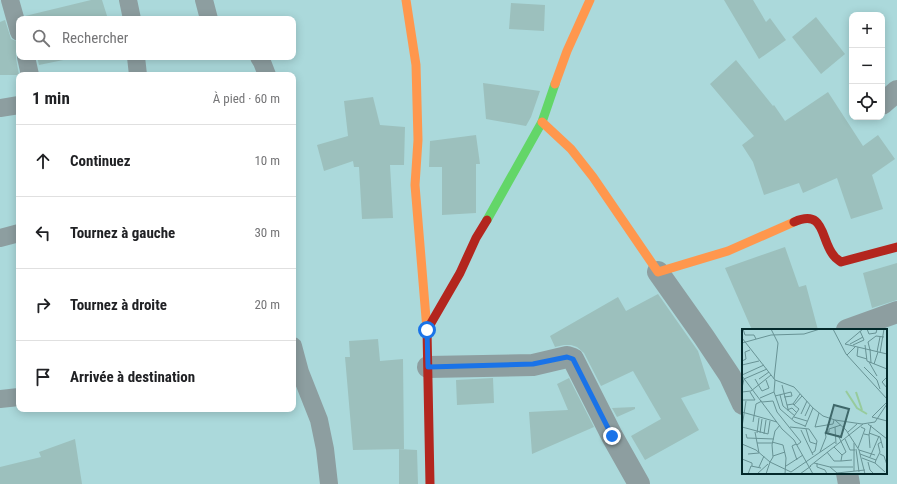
<!DOCTYPE html>
<html lang="fr">
<meta charset="utf-8">
<style>
:root{--surface:#fff;--page:#f2f2f2;--text:#202124;--muted:#757577;--line:#e0e0e0}
body{margin:0;font-family:"Roboto Condensed",sans-serif;background:var(--page);color:var(--text)}
.controls{position:absolute;right:12px;top:12px;display:grid;overflow:hidden;border-radius:8px;box-shadow:0 2px 10px #0003}
.controls button{width:36px;height:36px;display:grid;place-items:center;padding:0;border:0;border-bottom:1px solid var(--line);background:var(--surface);color:var(--text);font:20px sans-serif}
.stop{position:absolute;width:12px;height:12px;margin:-9px;border:3px solid #1a73e8;border-radius:50%;background:#fff}
.stop.end{background:#1a73e8;border-color:#fff;box-shadow:0 1px 4px #0008}
.list{margin:0;padding:0;list-style:none}
h2{display:flex;justify-content:space-between;align-items:center;height:52px;margin:0;padding:0 16px;font-size:17px}
h2 small{font-size:13px;font-weight:400;color:var(--muted)}
.list li{display:grid;grid-template-columns:26px 1fr auto;gap:12px;align-items:center;box-sizing:border-box;height:72px;padding:0 16px;border-top:1px solid var(--line)}
.list b{display:block;font-size:15px;white-space:nowrap}
.list em{font-size:13px;font-style:normal;color:var(--muted)}
.icon{flex:none;width:22px;height:22px;fill:none;stroke:currentColor;stroke-width:2;stroke-linecap:round;stroke-linejoin:round}
.map{position:relative;flex:none;width:897px;height:484px;overflow:hidden}
.search{position:absolute;background:var(--surface);box-shadow:0 2px 10px #0003;left:16px;top:16px;width:280px;height:44px;display:flex;align-items:center;gap:10px;box-sizing:border-box;padding:0 14px;border-radius:8px;color:var(--muted);font-size:15px}
.panel{position:absolute;background:var(--surface);box-shadow:0 2px 10px #0003;left:16px;top:72px;width:280px;height:340px;border-radius:8px}
.map>svg:first-child{display:block}
.building{fill:#9cc0bd}
.lines{fill:none;stroke-linecap:round;stroke-linejoin:round}
.lane{stroke:#8d9ea0;stroke-width:18}
.street{stroke:#8d9ea0;stroke-width:22}
.fast{stroke:#63d668;stroke-width:9}
.slow{stroke:#ff974d;stroke-width:9}
.jam{stroke:#b3261e;stroke-width:9}
.route{stroke:#1a73e8;stroke-width:5}
.inset-river{fill:none;stroke:#97cb9c;stroke-width:2}
.inset-road{fill:none;stroke:#689395;stroke-width:1}
.view{fill:#3e6769;fill-opacity:0.15;stroke:#3e6769;stroke-width:2}
.inset-edge{fill:none;stroke:#03292b;stroke-width:2}
</style>
<div class="map">
<svg width="897" height="484" viewBox="0 0 897 484">
<rect width="100%" height="100%" fill="#abd9db"/>
<path class="building" d="M91,0H102L108,19H26L25,16Z
M724,0H753L766,22L770,18L786,40L759,59Z
M511,3L545,5L544,31L509,29Z
M816,17L845,54L821,74L792,37Z
M5,20L11,39L19,42V49L16,53V59L19,75H0V22Z
M37,57H78L39,65Z
M736,60L773,106L774,105L785,121L828,92L863,146L878,135L895,159L872,175L883,209L851,219L837,178L803,193L799,183L764,195L753,162L742,145L754,136L710,84Z
M483,83L540,91L531,117L526,126L486,119Z
M373,97L380,125L405,127L404,165H390L393,218L362,219L359,167H354L353,161L324,171L317,145L348,136L344,101Z
M476,135L480,164H476V213L442,215V167H429L430,141Z
M785,247L799,287L806,285L818,330H752L725,268Z
M897,263V300L872,308L863,273Z
M658,294L698,351L710,389L681,398L699,430L645,460L631,436L661,419L633,371L601,386L584,353L577,347L571,345H564L555,347L550,336L618,297L626,311Z
M378,339L380,361L403,359L404,449L353,450L345,357H350L349,341Z
M493,378L494,403L457,405L456,380Z
M569,378L594,427L532,454L529,412L568,410L557,384Z
M635,407V409L617,417L612,408Z
M75,439L82,484H0V467L41,457L39,452Z
M399,449L417,450L418,484H399Z"/>
<g class="lines">
<path class="lane" d="M10,0L19,32
M128,0L132,19
M204,0L209,19
M26,57L30,75
M136,57L138,75
M259,57L262,62L267,75
M0,108L19,105
M0,238L19,233
M293,346L300,372L319,420L325,449L329,484
M0,399L19,397"/>
<path class="street" d="M882,104L897,91
M658,272L704,337L730,376L743,404
M847,330L897,312
M428,367L533,365L567,357L573,359L612,436L639,484
M847,473L849,484"/>
<path class="fast" d="M487,220L542,122L555,84"/>
<path class="slow" d="M406,0L416,65L418,140L415,185L427,330
M555,84L567,51L590,0
M542,122L571,149L593,177L658,272L728,251L794,222"/>
<path class="jam" d="M794,222C826,208 820,240 834,256C836,259 839,260 841,262L897,247
M430,484L427,330L460,273L476,238L487,220"/>
</g>
<g class="lines">
<path class="route" d="M427,330L428,367L533,364L567,357L573,359L612,436"/>
</g>
<g transform="translate(742 329)">
<rect width="145" height="145" fill="#abd9db"/>
<path class="inset-river" d="M104,62L115,79L125,85M114,63L120,81"/>
<path class="inset-road" d="M1,0L3,6H12L14,10M29,0L36,14L32,50M91,0L104,25L145,70M125,0L127,5L134,4L135,0M0,9L33,51L52,58L71,79L81,87L93,91L104,101L117,121L123,145M0,14L29,6L62,5L78,0M103,15L145,25M103,15L121,0M108,15L121,8M111,16L122,11L118,2M123,16L125,32L145,40M116,18L115,27L125,30M128,20L129,34M128,21L126,13L134,7L142,8M135,23L138,8M138,24L142,0M105,26L114,17M0,32L4,30L3,23L8,21M127,33L135,47M132,35L136,23M0,36L17,32M122,38L135,51L138,60M0,46L22,36M0,47L40,100L52,111L71,145M145,48L140,53L145,59M13,50L20,62L27,59L24,51M17,50L27,43M33,51L32,63L38,80L53,93L63,97M40,56L46,80M0,59L2,50L25,40M0,63L9,62L29,46M38,66L41,77L53,87M33,67L49,63L50,67L42,68M18,69L32,63M0,71H13L8,63M20,73L31,72L35,83L59,113L55,116M144,74L130,88L145,92M51,75L58,65M45,76L51,75L57,80L50,90M52,76L60,67M45,81L50,79L55,84M0,83L35,93M77,84L73,98L91,95L92,91M59,85L65,72M63,87L68,76M52,88L65,92M93,91L120,95L133,93L145,75M11,93L14,75L20,72M126,95L145,110M38,96L33,102L30,116L31,128L28,133L49,143L93,113M0,98L26,105L28,92M0,98L4,72M48,98L67,100L75,112L73,122L70,124M63,98L71,79M64,100L68,113L74,115M59,101L71,126M106,103L115,95M15,104L17,89M18,104L20,90M127,104L138,108L141,119M4,105L5,109L32,110M22,105L24,91M122,105L127,106L129,96M127,106L128,119M103,110L108,121H113M30,113L41,116L44,129L43,145M15,114H30M112,114V142M0,115L14,121L28,133L24,145M54,115L50,117L55,131M94,115L93,98L99,96M92,118L100,126L104,123L96,106M116,119L123,100L119,98M114,120L117,143M117,121L133,126M78,123L84,108L83,103H87V100L93,98M85,123L92,132H99M6,125L17,124L13,103M118,125L134,131L133,134L120,129M138,125L142,127L145,136M100,126L99,132L110,131M31,127L43,123M128,128L137,107M0,130L10,134V137M134,131L138,123L136,115L139,113M126,133L128,141L132,145M72,134L88,138L95,144L123,141M75,134V138L83,141L85,145M133,134L143,143M44,137L61,126M68,137L121,95M17,138L22,127M88,138H111M6,145L9,137L19,139M15,145L26,135M58,145L69,137"/>
<path class="view" d="M92,76L107,80L99,108L84,104Z"/>
<rect width="145" height="145" class="inset-edge"/>
</g>
</svg>
<div class="controls">
<button>+</button>
<button>−</button>
<button><svg class="icon" aria-label="locate" viewBox="0 0 24 24"><circle cx="12" cy="12" r="6"/><path d="M12 2v4M12 18v4M2 12h4M18 12h4"/></svg></button>
</div>
<div class="stop" style="left:427px;top:330px"></div>
<div class="stop end" style="left:612px;top:436px"></div>
<div class="search"><svg class="icon" aria-label="search" viewBox="0 0 24 24"><circle cx="10" cy="10" r="6"/><path d="M15 15l6 6"/></svg>Rechercher</div>
<section class="panel">
<h2>1 min<small>À pied · 60 m</small></h2>
<ul class="list">
<li><svg class="icon" aria-label="ahead" viewBox="0 0 24 24"><path d="M12 20V5M6 11l6-6 6 6"/></svg><div><b>Continuez</b></div><em>10 m</em></li>
<li><svg class="icon" aria-label="left" viewBox="0 0 24 24"><path d="M17 20v-9H6M10 6l-5 5 5 5"/></svg><div><b>Tournez à gauche</b></div><em>30 m</em></li>
<li><svg class="icon" aria-label="right" viewBox="0 0 24 24"><path d="M7 20v-9h11M14 6l5 5-5 5"/></svg><div><b>Tournez à droite</b></div><em>20 m</em></li>
<li><svg class="icon" aria-label="arrive" viewBox="0 0 24 24"><path d="M6 21V4h12l-3 4 3 4H6"/></svg><div><b>Arrivée à destination</b></div></li>
</ul>
</section>
</div>
